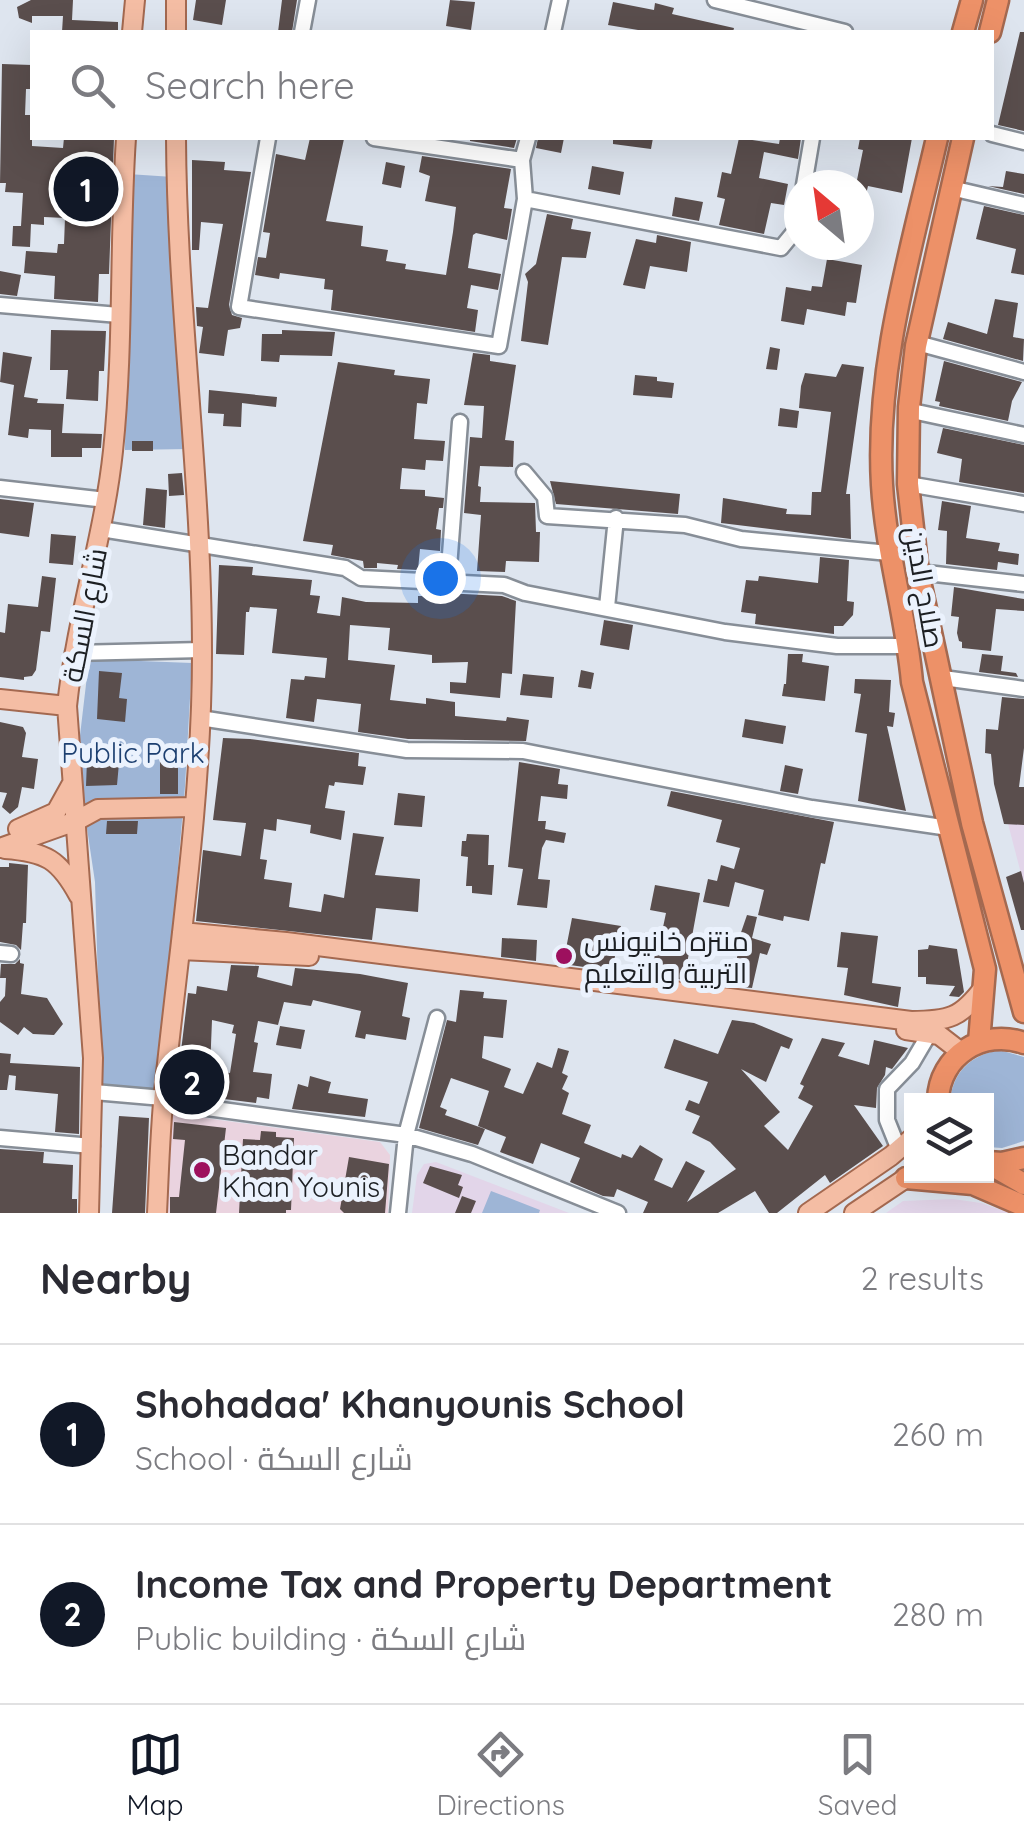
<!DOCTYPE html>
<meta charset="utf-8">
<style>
:root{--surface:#fff;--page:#f2f2f3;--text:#2b2b33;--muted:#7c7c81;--line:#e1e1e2;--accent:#111827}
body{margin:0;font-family:Quicksand,Cairo,sans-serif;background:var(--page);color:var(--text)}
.controls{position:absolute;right:30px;bottom:30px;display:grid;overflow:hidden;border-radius:0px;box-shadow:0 10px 40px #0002}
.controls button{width:90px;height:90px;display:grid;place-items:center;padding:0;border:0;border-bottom:2px solid var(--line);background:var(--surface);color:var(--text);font:50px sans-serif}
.compass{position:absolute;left:784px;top:170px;width:90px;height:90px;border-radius:50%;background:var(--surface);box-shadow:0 10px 40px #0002;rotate:331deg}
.you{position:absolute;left:440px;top:578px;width:35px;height:35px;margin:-25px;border:8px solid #fff;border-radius:50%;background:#1a73e8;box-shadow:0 0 0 15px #1a73e833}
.badge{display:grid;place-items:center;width:65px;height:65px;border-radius:50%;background:var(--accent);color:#fff;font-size:32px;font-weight:700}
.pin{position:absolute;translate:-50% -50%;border:5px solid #fff;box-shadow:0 2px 10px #0006}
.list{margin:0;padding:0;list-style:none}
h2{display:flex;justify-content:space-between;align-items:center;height:130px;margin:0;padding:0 40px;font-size:42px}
h2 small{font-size:32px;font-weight:400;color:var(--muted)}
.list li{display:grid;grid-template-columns:65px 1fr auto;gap:30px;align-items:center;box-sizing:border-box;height:180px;padding:0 40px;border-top:2px solid var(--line)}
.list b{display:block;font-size:38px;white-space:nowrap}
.list p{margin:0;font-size:32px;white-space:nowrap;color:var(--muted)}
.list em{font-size:32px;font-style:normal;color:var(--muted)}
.icon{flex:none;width:55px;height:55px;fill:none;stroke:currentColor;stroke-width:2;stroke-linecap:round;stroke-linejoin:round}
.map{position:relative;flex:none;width:1024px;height:1213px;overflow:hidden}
.search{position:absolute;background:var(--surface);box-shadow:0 10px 40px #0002;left:30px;right:30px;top:30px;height:110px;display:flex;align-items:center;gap:25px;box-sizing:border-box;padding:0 35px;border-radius:0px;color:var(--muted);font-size:38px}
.sheet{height:490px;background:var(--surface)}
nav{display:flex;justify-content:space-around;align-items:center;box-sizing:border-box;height:140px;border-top:2px solid var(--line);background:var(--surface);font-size:28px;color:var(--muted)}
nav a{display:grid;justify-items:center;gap:5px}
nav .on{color:var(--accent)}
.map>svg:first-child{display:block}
.education{fill:#e2d5e9}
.medical{fill:#ead3df}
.green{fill:#9eb5d6}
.building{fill:#5a4e4d;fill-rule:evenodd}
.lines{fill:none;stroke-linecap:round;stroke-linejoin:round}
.minor-casing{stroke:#878e97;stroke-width:19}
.major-casing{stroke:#a46950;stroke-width:22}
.highway-casing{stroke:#a46950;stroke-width:25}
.minor{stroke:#fff;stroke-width:14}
.major{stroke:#f4bda4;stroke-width:18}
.highway{stroke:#ed9168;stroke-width:20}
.poi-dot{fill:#9d105e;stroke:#ebf2fd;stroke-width:4}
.labels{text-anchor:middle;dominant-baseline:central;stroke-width:10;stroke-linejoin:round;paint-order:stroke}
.street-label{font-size:28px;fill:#1c1f23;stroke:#ebf2fd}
.park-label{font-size:28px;fill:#1c3f70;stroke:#ebf2fd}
.poi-label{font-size:28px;fill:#1c1f23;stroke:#ebf2fd;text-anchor:start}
</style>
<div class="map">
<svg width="1024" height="1213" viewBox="0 0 1024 1213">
<rect width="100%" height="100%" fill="#dee5ef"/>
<path class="education" d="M1007,820H1024V885Z
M436,1162L569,1213H412L417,1175L424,1164Z
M953,1199L981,1203L1010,1213H886L903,1201Z"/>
<path class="medical" d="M168,1113L380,1142L390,1155L388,1213H165Z"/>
<path class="green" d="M128,174L173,177L189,449L125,450Z
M89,659L192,663L185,786L159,1089L101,1086L95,882L77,761Z
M999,1050L1024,1057V1141L1002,1148L987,1147L986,1100H950C954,1071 970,1056 999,1050Z
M491,1191L540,1210L539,1213H482Z"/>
<path class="building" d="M31,0H73L72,20L118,22V32H62L63,16H32V23L19,18L17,7Z
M196,0H226L222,25L193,20Z
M282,0H297L292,32H278Z
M450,0L475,2L471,30L446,26Z
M613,2L654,10L655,3L674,8L672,14L734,28L733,32H650L608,25Z
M1020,32H1024V131L998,125Z
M2,64L32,65V89H26L25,115H32V146L63,148L64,138H114L109,274H99L98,302L54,299L55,276L24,273L26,251L57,253L58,244H64L65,218L44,217V225L31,224L30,247L12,246L13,226H21L23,193L5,192L6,183H0Z
M310,138L344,139L326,221L363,226L361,246L388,250L386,261L406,264L405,269L446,275L453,232L456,207L425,201L430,176L419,172L422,156L511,169L504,208L512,209L507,240L476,233L473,235L468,268L501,274L498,290L471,285L467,308L478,310L475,332L331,310L333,290L324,289L325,279L280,273L279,279L255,275L258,257L266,258L270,233L263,232L276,154L305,160Z
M470,138H517L514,148L470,141Z
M538,138H564L561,153L536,148Z
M613,138H653L651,149L613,144Z
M739,138L779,144L780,138H801L798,159L764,152L759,178L788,184L784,205L771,203L764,234L719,225L725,199L717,197L722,172L731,174Z
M860,138H912L902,193L868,186L863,207H859V185H856L863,150L858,149Z
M192,160L225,162L224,170L251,172L229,305L232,315L242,318L240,328L228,330L224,356L199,353L203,327L197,326L196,307L208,308L223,224L201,222L199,250H192Z
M386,162L405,166L401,188L382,184Z
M592,166L624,172L620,195L588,189Z
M1006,171L1024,174V194L988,186L1003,187Z
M675,197L703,202L699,221L672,216Z
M984,206L1024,215V275L1011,273L1016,249L976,239Z
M547,214L573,219L571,229L591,232L586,258L562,257L548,345L521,341L528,282L525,274L536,264Z
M657,235L691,242L687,272L650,266L645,289L623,285L636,239L656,243Z
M827,259L862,265L856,303L847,302L845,316L807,309L804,325L781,321L786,287L811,291L812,286L822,287Z
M0,271L21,275L17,296L0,294Z
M995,299L1018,303L1013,337L1024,339L1023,361L943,339L948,322L987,334Z
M51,330L106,331L104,371H99L98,401L66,399L68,370H50Z
M282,330L335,332L332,356L280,355L279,362L261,361L262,334H282Z
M770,347L780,349L777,370L766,369Z
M3,352L32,357L24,397L38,399L37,403L64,404L62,433L102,434L101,448H82V457H51V430L29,429L28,438L8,435L14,385L0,382Z
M473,353L490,355V361L516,365L505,440L514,441L513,467L480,466L478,486L481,487L480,502L535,503L536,532H540L539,562L506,561L505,572L477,571L481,515L464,513L470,437L482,438L484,406L464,405Z
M944,361L1022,382L1012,401L1008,421L939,406L940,402L935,401Z
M338,362L395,370L394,375L430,379L427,404L417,403L414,439L445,441L443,461L426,460L425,470L402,468L400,489L425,490V496L444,498L443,508H439L436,529L441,530L440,551L420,549L418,570L397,569L398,565L377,563V568H364L363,561L331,555L333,545L303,541Z
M842,364L864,367L846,494H850L851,539L721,523L723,498L787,509L786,514L811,515L812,492H821L831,412L799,408L801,386L805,373L836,377Z
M635,375L657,377V381L674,383L672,398L633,395Z
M209,390L277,397L276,407L242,403L241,427L223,426L224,414L208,413Z
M780,408L799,411L797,428L778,426Z
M943,428L1024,445V493L959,482L962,459L937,453Z
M132,441H153V451H132Z
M182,473L184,495L169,496L168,474Z
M550,481L680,494L678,514L556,504Z
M146,488L167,490L165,528L143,525Z
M0,499L34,503L29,537L0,533Z
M942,501L971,506L966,538L1000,543L998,551L1019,554L1018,565L998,562L997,570L946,564L947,531L938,530Z
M51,534L76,536L73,565L49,563Z
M820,557L849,560L847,601L854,602L853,615L843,626H834V634L755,624L756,614L741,612L746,580L758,581L759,576L818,583Z
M219,565L253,567L252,575L312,580L310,595L320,596L317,613L340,616L342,597L366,602L418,603V596H444V593L502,596L516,601L512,674L502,673L500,698L450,693V682L466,683L468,662L432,663V655L388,650L390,628L350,625L348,660L395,665L390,700L426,704V698L455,702V716L506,721L507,717L529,720L526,741L408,739L358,732L361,704L317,699L314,722L286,718L291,679L304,680L305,676L325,678L327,658L272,653L277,609L250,607L249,612H246L244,655L216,654Z
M42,576L56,578L50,632L41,631L36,670L32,676L24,677V680L0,677V632L5,633L8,604L38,607Z
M954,587L1024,599V611L996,609L991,651L962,648V642L959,641L957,633L959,617L951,616Z
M604,620L633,625L629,650L600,645Z
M788,654H803L802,662L829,666L825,701L782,696L784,684H786Z
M982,654L1003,656L1001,671L1016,673L1018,677L979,672Z
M581,670L594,673L591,689L578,687Z
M99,671L122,673L119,698L127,699L125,722L97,719Z
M523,674L554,677L552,698L520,695Z
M855,679L891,680L889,712L895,713L893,727L887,726L906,811L858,801L867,734L855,732L861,694L854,693Z
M1002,697L1024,699V748L1019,787H1024V825L1004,824L994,784L991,754L985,753L986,729L998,730Z
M745,719L786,726L783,744L742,737Z
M0,722L23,727L26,733L22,757L38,759L34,789L22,787L18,807L10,814L2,807L7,793L0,792Z
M223,738L250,739L359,753L358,766L366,767L363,785L335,782L334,786L329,785L325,808L345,811L341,840L310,833L311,825L277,819L276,831L264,829L260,859L267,860L264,879L292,883L289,907L321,912L324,894L344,898L353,833L384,837L375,875L420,879L418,912L376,908L372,940L196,921L203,850L241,856L246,823L213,820Z
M160,744H178V794H160Z
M87,760L119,763L117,785L86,786Z
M519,762L560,769L558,784L568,785L567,799L541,796L538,821H546L545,829L566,833L564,843L546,840L542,848L538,879L550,880L547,908L517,905L523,869L508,867Z
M785,765L803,769L798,794L780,791Z
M671,791L834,822L825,864L821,863L809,921L784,916L783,921L758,915L764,890L735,882L729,907L703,902L708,879L717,881L721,865L734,869L740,848L716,842L722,820L667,806Z
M398,793L425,796L422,827L394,825Z
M107,821H138L137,834H106Z
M467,834L489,835L488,865H494L492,895L472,893V886H466L468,857L461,856L462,841H466Z
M9,863L28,865L26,923H23L21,950L16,945L0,942V867H9Z
M1021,871L1024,883V930H1021L1006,877Z
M655,885L700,893L684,980L656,976L657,969L637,965L644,932L656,935L657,931L662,932L666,913L650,910Z
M747,915L757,917L752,938L771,944L767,955L760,953L752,988L731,986L739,948L736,947Z
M572,918L621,926L612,971L563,964Z
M841,932L878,936L872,983L901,987L898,1007L844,995L848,968L837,967Z
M502,938L537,940L536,961L501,957Z
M929,945L957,949L964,992L959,997L949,996L955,986L926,984V977H918V950L928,949Z
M20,959V963L24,964L21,994L47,998L63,1024L54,1035L33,1034L24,1027L18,1035L0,1022V1002L5,996L6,978H0L1,964H15Z
M231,965L259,966L257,977L292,986L295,968L360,974L408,983L402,1016L410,1018L406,1040L366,1034L365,1039L355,1037L361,1011L313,1000L311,1006L284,1002L278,1025L258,1021L254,1042L258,1043L253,1072L272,1074L269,1099L257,1097L256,1103L176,1093L188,993L196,994L197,986L227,991ZM212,1020L234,1025L232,1033L236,1034L230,1073L210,1070Z
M460,990L484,992L483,998L507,1000L503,1038L484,1036L482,1058L511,1069L504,1087L523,1094L537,1062L552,1068L558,1048L569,1051L562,1073L568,1076L562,1089L569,1093L562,1114L591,1125L584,1143L621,1158L622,1154L632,1158L640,1145L663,1159L654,1180L672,1188L686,1161L705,1171L687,1202L736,1169L710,1142L692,1133L700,1116L685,1110L689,1100L699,1104L708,1082L664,1068L674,1039L718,1054L732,1020L754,1023L793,1039L789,1049L781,1046L766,1082L741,1069L780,1112L764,1126L788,1150L813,1106L798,1098L804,1086L800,1084L822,1038L845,1043L838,1056L869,1065L874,1040L908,1048L892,1069L886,1067L885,1075L877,1088L876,1108L854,1105L883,1146L830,1183L825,1175L777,1213H769L755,1191L718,1213H643L648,1202L617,1189L614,1197L603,1196L570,1182L580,1158L541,1143L533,1164L500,1152L506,1137L478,1126L489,1091L451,1078L440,1107L447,1110L445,1115L485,1129L478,1145L419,1128L447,1020L456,1022Z
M280,1026L305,1030L301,1049L276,1045Z
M0,1053L11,1054L10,1063L80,1067L79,1134L55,1132L58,1094L15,1090L16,1076L9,1075L7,1090H0Z
M310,1076L331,1082L328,1093L368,1099L365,1117L292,1109L298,1084L308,1087Z
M119,1116L149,1118L145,1213H112Z
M174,1122L226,1128L216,1213H170V1197H179L185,1140L173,1139Z
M261,1131L276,1132V1137L294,1138L291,1210H286V1213H239L243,1139L260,1140Z
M0,1149L44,1152L43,1163L73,1165L72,1199H77V1213H0Z
M349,1157L389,1164L385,1213H344L340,1209Z
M430,1166L462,1175L458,1185L463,1187L459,1198L423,1183Z
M462,1196L476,1201L471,1213H455Z"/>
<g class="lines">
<g class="minor-casing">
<path id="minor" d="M715,0L845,32
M302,32L308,0
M553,32L560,0
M992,134L1024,142
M268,138L239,307L499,346L525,199L522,160L528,138
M374,138L522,160
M804,185L812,138
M951,188L1024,205
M525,199L781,248L795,231L799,211
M0,305L119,315
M921,344L1024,372
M912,411L1024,435
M524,472L545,497L547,516L685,525L741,539L889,553
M908,484L1024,504
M0,488L106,500
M101,529L345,568L361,578L504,585L525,593L725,632L837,646H909
M918,572L1024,584
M448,581L460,422
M607,607L616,518
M73,653L202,650
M943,678L1024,689
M200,718L407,750L523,751L812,808L949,828
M0,953L11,954
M94,1092L163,1098
M163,1102L406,1135L472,1154L618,1213
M0,1138L92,1146
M899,1150L887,1120V1089L912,1063L932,1029
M398,1213L406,1135L437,1018"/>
</g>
<g class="major-casing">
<path id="major" d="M176,0V32
M132,32L135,0
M0,699L67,706
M18,829L56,812L71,785
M0,848L76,821L98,809L193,807
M5,849C46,852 59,859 79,896
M182,932L286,942L911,1021C949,1021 961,1018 984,987
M180,950L309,956
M906,1030L939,1035L961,1052
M89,1213L93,1058L67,706C76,619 104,537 113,451C124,347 119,242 126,138
M157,1213C159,1173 160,1132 164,1092C179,946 202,800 202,653C202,481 177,310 176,138
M808,1213L891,1156L912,1138
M854,1213L912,1174"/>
</g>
<g class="highway-casing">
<path id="highway" d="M963,32L972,0
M990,32L998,0
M937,138C911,251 875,367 882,485C886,552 906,615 912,682L985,969L979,1042
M963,138L916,346L909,407L908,484L918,572L972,823L1024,1012
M938,1100C939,1056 983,1028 1024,1043
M986,1162L1024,1184
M988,1162L1002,1163L1024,1158
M906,1178L973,1184L1024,1206"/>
</g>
<use href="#minor" class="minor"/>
<use href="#major" class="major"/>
<use href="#highway" class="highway"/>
</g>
<g class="poi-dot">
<circle cx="564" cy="956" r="10"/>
<circle cx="202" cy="1170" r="10"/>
</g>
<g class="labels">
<g class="street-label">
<text transform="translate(925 587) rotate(80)">صلاح الدين</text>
<text transform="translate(84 615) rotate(-79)">شارع السكة</text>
</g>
<g class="park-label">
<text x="133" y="752">Public Park</text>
</g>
<g class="poi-label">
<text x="584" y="940">منتزه خانيونس<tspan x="584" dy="32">التربية والتعليم</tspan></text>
<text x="222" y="1154">Bandar<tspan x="222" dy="32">Khan Younis</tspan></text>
</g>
</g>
</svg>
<div class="controls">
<button><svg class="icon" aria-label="layers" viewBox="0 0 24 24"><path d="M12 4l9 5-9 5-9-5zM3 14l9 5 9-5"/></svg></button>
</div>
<svg class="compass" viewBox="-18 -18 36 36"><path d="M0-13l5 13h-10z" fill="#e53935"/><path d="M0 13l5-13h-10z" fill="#7c7c81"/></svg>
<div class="you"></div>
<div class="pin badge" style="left:86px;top:189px">1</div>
<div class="pin badge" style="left:192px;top:1082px">2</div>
<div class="search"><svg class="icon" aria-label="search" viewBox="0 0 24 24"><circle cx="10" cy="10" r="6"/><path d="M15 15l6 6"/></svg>Search here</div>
</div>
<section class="sheet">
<h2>Nearby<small>2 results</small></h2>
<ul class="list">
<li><span class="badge">1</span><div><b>Shohadaa' Khanyounis School</b><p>School · شارع السكة</p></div><em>260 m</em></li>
<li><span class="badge">2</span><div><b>Income Tax and Property Department</b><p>Public building · شارع السكة</p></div><em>280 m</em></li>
</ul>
</section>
<nav>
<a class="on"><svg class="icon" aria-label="map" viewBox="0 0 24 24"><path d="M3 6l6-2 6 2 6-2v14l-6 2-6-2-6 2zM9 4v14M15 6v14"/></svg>Map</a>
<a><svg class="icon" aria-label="directions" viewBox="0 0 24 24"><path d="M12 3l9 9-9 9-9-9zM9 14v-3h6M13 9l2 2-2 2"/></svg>Directions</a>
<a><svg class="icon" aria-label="saved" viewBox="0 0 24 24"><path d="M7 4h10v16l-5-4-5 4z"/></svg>Saved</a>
</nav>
